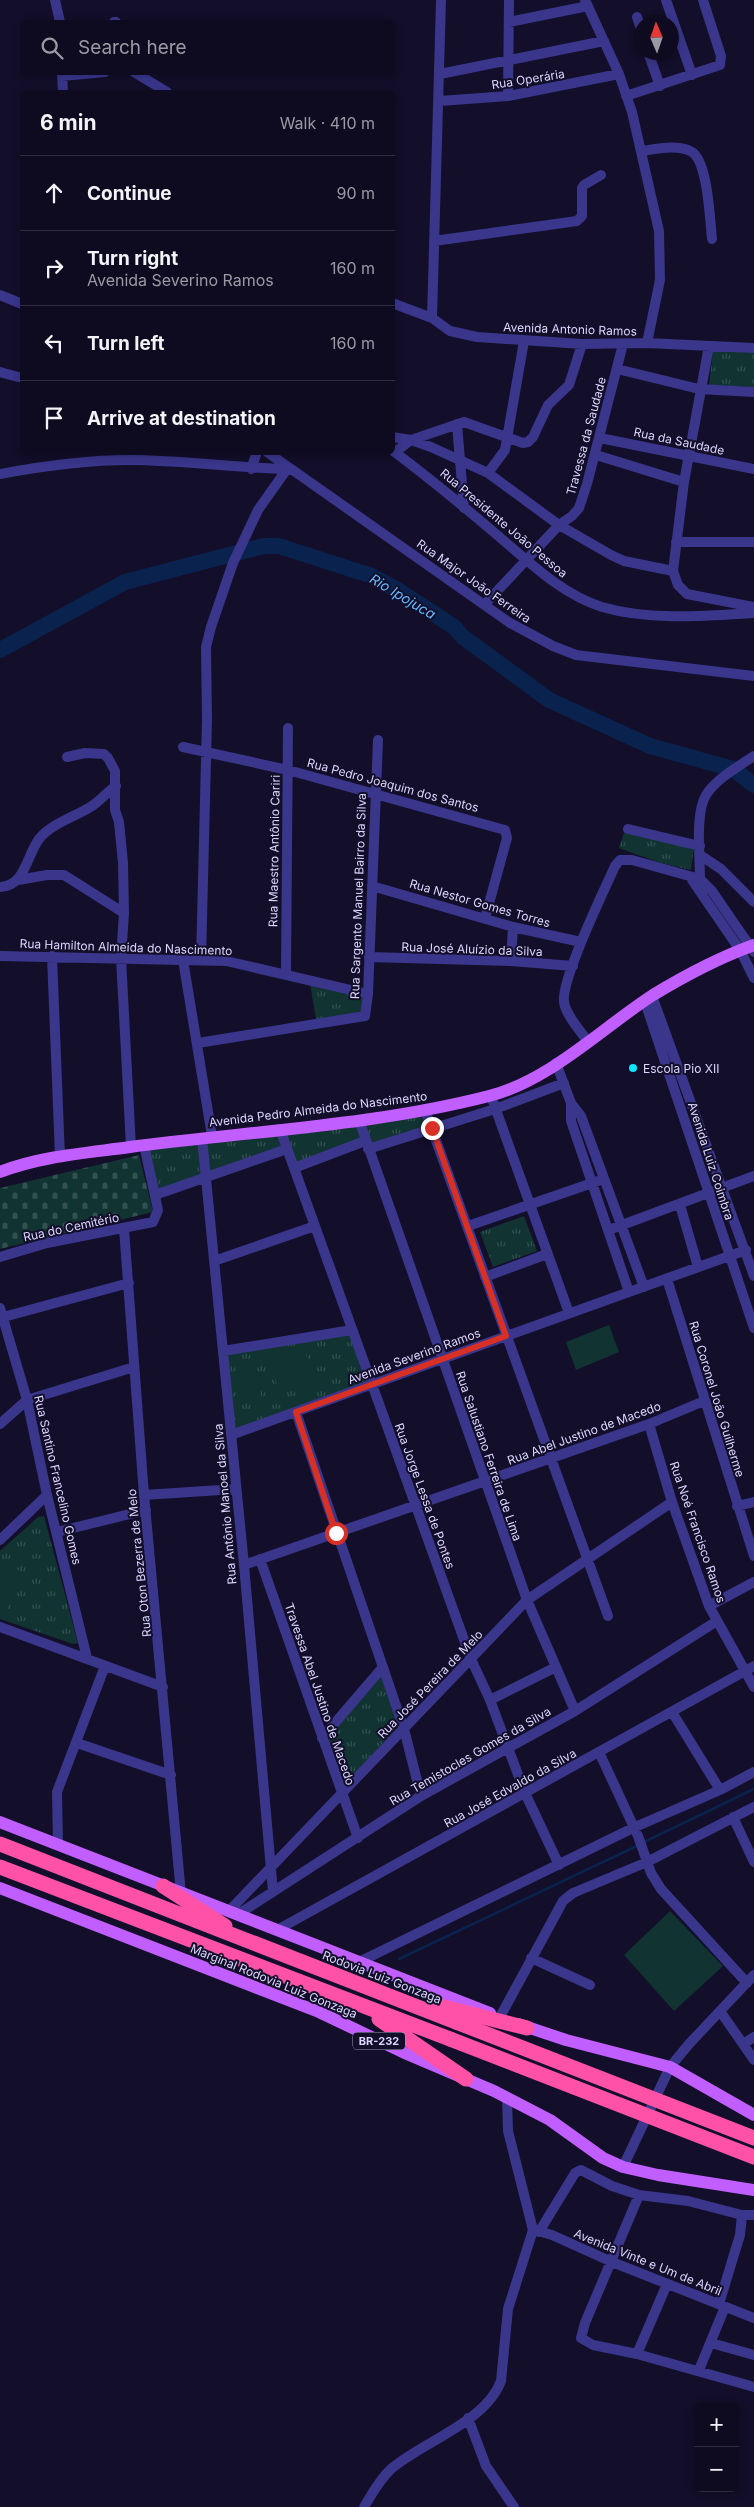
<!DOCTYPE html>
<meta charset="utf-8">
<style>
:root{--surface:#0e0a1f;--page:#1c182c;--text:#f1f3f6;--muted:#9b9aa4;--line:#2e2b3d}
body{margin:0;font-family:Inter,sans-serif;background:var(--page);color:var(--text)}
.controls{position:absolute;right:15px;bottom:15px;display:grid;overflow:hidden;border-radius:8px;box-shadow:0 2px 8px #0003}
.controls button{width:45px;height:45px;display:grid;place-items:center;padding:0;border:0;border-bottom:1px solid var(--line);background:var(--surface);color:var(--text);font:25px sans-serif}
.compass{position:absolute;left:634px;top:15px;width:45px;height:45px;border-radius:50%;background:var(--surface);box-shadow:0 2px 8px #0003;rotate:358deg}
.stop{position:absolute;width:15px;height:15px;margin:-11px;border:4px solid #d93025;border-radius:50%;background:#fff}
.stop.end{background:#d93025;border-color:#fff;box-shadow:0 1px 5px #0008}
.list{margin:0;padding:0;list-style:none}
h2{display:flex;justify-content:space-between;align-items:center;height:65px;margin:0;padding:0 20px;font-size:21px}
h2 small{font-size:16px;font-weight:400;color:var(--muted)}
.list li{display:grid;grid-template-columns:32px 1fr auto;gap:15px;align-items:center;box-sizing:border-box;height:75px;padding:0 20px;border-top:1px solid var(--line)}
.list b{display:block;font-size:19px;white-space:nowrap}
.list p{margin:0;font-size:16px;white-space:nowrap;color:var(--muted)}
.list em{font-size:16px;font-style:normal;color:var(--muted)}
.icon{flex:none;width:28px;height:28px;fill:none;stroke:currentColor;stroke-width:2;stroke-linecap:round;stroke-linejoin:round}
.map{position:relative;flex:none;width:754px;height:2507px;overflow:hidden}
.search{position:absolute;background:var(--surface);box-shadow:0 2px 8px #0003;left:20px;top:20px;width:375px;height:55px;display:flex;align-items:center;gap:12px;box-sizing:border-box;padding:0 18px;border-radius:8px;color:var(--muted);font-size:19px}
.panel{position:absolute;background:var(--surface);box-shadow:0 2px 8px #0003;left:20px;top:90px;width:375px;height:365px;border-radius:8px}
.map>svg:first-child{display:block}
.cemetery{fill:url(#cemetery-stones)}
.park{fill:url(#park-tufts)}
.garden{fill:#113432}
.lines{fill:none;stroke-linecap:round;stroke-linejoin:round}
.stream{stroke:#09234e;stroke-width:2.5}
.river{stroke:#09234e;stroke-width:16}
.minor{stroke:#39368b;stroke-width:10}
.major{stroke:#c15eff;stroke-width:12}
.highway{stroke:#ff52a7;stroke-width:15}
.highway-bridge{stroke:#ff52a7;stroke-width:15}
.route{stroke:#d93025;stroke-width:6}
.poi-dot{fill:#03e8ff;stroke:#130e29;stroke-width:2}
.labels{text-anchor:middle;dominant-baseline:central;stroke-width:4;stroke-linejoin:round;paint-order:stroke}
.shield{fill:#130e29;stroke:#9f9bbf;stroke-width:1}
.shield-label{font-size:11px;font-weight:bold;fill:#dbd7ff}
.street-label{font-size:12px;fill:#dbd7ff;stroke:#130e29}
.poi-label{font-size:12px;fill:#dbd7ff;stroke:#130e29;text-anchor:start}
.water-label{font-size:14px;font-style:italic;fill:#65b9ff;stroke:#130e29}
</style>
<div class="map">
<svg width="754" height="2507" viewBox="0 0 754 2507">
<defs>
<pattern id="cemetery-stones" width="16" height="16" patternUnits="userSpaceOnUse" patternTransform="scale(1.25)"><rect width="16" height="16" fill="#113432"/><path d="M2 7V4a2 2 0 0 1 4 0v3zM10 15v-3a2 2 0 0 1 4 0v3z" fill="#335151"/></pattern>
<pattern id="park-tufts" width="24" height="20" patternUnits="userSpaceOnUse" patternTransform="scale(1.25)"><rect width="24" height="20" fill="#113432"/><path d="M3 7l-1-3M5 7V3M7 7l1-3M15 17l-1-3M17 17v-4M19 17l1-3" fill="none" stroke="#335151"/></pattern>
</defs>
<rect width="100%" height="100%" fill="#130e29"/>
<path class="cemetery" d="M139,1155L153,1212L0,1249V1188Z"/>
<path class="park" d="M713,350L754,353V387L709,385Z
M624,833L694,847L691,870L661,863L619,848Z
M310,983L370,999L369,1015L317,1025Z
M426,1106L434,1128L370,1151L367,1142L293,1165L288,1150L155,1195L144,1145Z
M524,1216L537,1251L493,1267L480,1232Z
M352,1330L371,1385L231,1435L223,1351Z
M44,1516L78,1643L73,1644L0,1619V1551L38,1517Z
M381,1677L399,1726L345,1783L328,1737Z"/>
<path class="garden" d="M609,1325L619,1352L576,1370L566,1342Z
M305,1345L311,1385L278,1392L271,1352Z
M256,1367L261,1396L243,1401L237,1372Z
M0,1563L20,1571L5,1614L0,1613Z
M670,1911L723,1966L674,2011L624,1955Z"/>
<g class="lines">
<path class="stream" d="M644,1842L754,1789
M399,1959L639,1845"/>
<path class="river" d="M0,650L125,582L264,546H279L372,576L396,589L454,627L463,637L549,700L650,746L733,769
M737,772L754,785"/>
<path class="minor" d="M55,0L60,22
M585,0L619,74L632,112L659,231L660,280L647,343
M666,0L692,75
M637,17L642,32
M114,22H116
M509,22L588,6
M648,52L660,86
M62,72L63,92
M134,72L167,92
M440,74L604,41
M62,76L105,72
M508,96L509,0
M626,96L720,65L721,56L703,0
M440,101L508,96L619,74
M642,151C656,149 678,144 692,152C708,162 710,221 712,239
M434,241L577,221L582,216V188L584,185L601,175
M0,295L22,304
M392,303L432,318L450,331L477,337L582,344L647,343L754,348
M432,318L441,0
M709,346L684,482L673,571L678,585L687,594L754,607
M617,369L699,389L754,392
M0,372L22,378
M457,424L464,508
M392,437L411,440L431,447L488,473L559,525L611,555L624,561L673,571
M600,438L754,469
M392,450C428,477 462,505 496,534C528,561 561,594 602,607C650,621 705,616 754,613
M267,452L510,623L553,646L576,655L754,676
M395,452L411,440L464,422L523,443L528,442L533,437L548,405L569,385L582,344
M596,455L684,482
M251,469L257,452
M488,473L505,450L524,341
M0,474C43,466 86,460 130,460C182,460 235,468 287,469
M676,542H754
M485,604L559,525L572,516L579,508L587,484L623,344
M183,747L288,770L505,830L507,838L485,918
M67,757L85,753L104,754L108,758L115,771V810L119,822L123,863L124,913L121,958L131,1147
M628,829L700,846
M700,855L721,869L754,902
M18,880L47,875H64L124,913
M692,880L740,950L754,978
M697,884L700,879C700,857 695,813 706,795C716,779 739,766 754,756
M372,886L513,927L581,942
M0,887C25,886 26,857 39,839C52,823 75,817 92,806C101,800 107,792 116,786
M0,956L226,961L368,994
M52,956L60,1157
M369,957L511,961L573,966
M183,960L212,1136
M201,960L207,720L206,647L211,627L233,563L258,510L287,469
M511,961L513,927
M286,973L288,728
M652,996L754,1276
M645,1002L754,1328
M588,1042C581,1031 566,1016 564,1002C561,979 604,891 615,866L620,860H632L700,879L712,891L754,952
M198,1043L365,1016L368,994L378,740
M556,1063L571,1103V1121L629,1292
M491,1096L569,1313
M571,1103L581,1116L644,1287
M425,1110L608,1616
M359,1120L527,1600L575,1711
M280,1129L471,1659L490,1700L525,1793L559,1865
M202,1138L244,1565L273,1892
M368,1149L495,1109L564,1083
M294,1168L365,1141
M155,1195L287,1149
M680,1205L698,1267
M468,1226L598,1181
M614,1228L754,1176
M124,1229L144,1495L181,1894
M0,1257L47,1243L153,1222L158,1210L144,1145
M214,1261L315,1226
M485,1277L547,1254
M667,1279L754,1556
M0,1308L27,1400L47,1495L87,1658
M0,1318L129,1283
M223,1351L352,1330
M296,1412L404,1729L421,1796
M0,1424L27,1400L134,1367
M649,1424L672,1502L709,1606L754,1687
M231,1435L746,1250
M144,1495L236,1489
M737,1506L754,1502
M57,1532L146,1510
M0,1540L47,1495
M260,1559L358,1838
M244,1565L649,1424L704,1401
M709,1606L754,1582
M0,1627L163,1687
M490,1700L554,1668
M672,1712L720,1790
M322,1738L383,1667
M77,1743L171,1775
M599,1752L638,1836L651,1873L661,1889L747,1983
M733,1817L754,1862
M58,1845L57,1792L105,1666
M229,1911L527,1600L672,1502
M237,1915L421,1796L575,1711L717,1621
M277,1930L754,1666
M531,1958L590,1985
M359,1962L633,1828L720,1790L754,1772
M720,2011L754,2060
M500,2017L563,1901L573,1893L647,1862L754,1807
M743,2044L754,2037
M623,2167L670,2067L689,2044L754,1975
M639,2195L585,2323L581,2338L593,2345L637,2354L754,2387
M742,2215H754
M535,2230L552,2235L612,2262L754,2318
M539,2232L575,2173L581,2170L612,2186L639,2195L688,2201L742,2215L740,2235L719,2304
M711,2343L754,2355
M637,2354L667,2284
M699,2370L725,2307
M468,2418L486,2466L514,2507
M364,2507C372,2494 379,2480 391,2469C422,2442 486,2422 501,2381L508,2309L533,2230L508,2131L507,2098"/>
<path class="major" d="M0,1172C41,1156 87,1153 130,1147C250,1131 372,1126 489,1096C549,1081 602,1028 653,995C686,975 718,958 754,945
M0,1822L490,2013
M0,1888L319,2012L407,2054L494,2091L550,2120L603,2158L623,2167L658,2175L754,2190
M518,2024L566,2040L670,2067L754,2115"/>
<path class="highway" d="M0,1844L456,2022
M0,1867L450,2039
M163,1886L225,1926
M432,2004L527,2028
M379,2019L466,2079"/>
<path class="highway-bridge" d="M456,2022L754,2138
M450,2039L754,2157"/>
</g>
<g class="lines">
<path class="route" d="M336,1533L296,1412L506,1336L432,1128"/>
</g>
<circle class="poi-dot" cx="633" cy="1068" r="5"/>
<g class="labels">
<rect class="shield" x="353" y="2032.5" width="52" height="17" rx="4"/>
<g class="shield-label">
<text x="379" y="2041">BR-232</text>
</g>
<g class="street-label">
<text transform="translate(528 79) rotate(-9)">Rua Operária</text>
<text transform="translate(570 329) rotate(2)">Avenida Antonio Ramos</text>
<text transform="translate(586 436) rotate(-75)">Travessa da Saudade</text>
<text transform="translate(679 441) rotate(12)">Rua da Saudade</text>
<text transform="translate(504 523) rotate(40)">Rua Presidente João Pessoa</text>
<text transform="translate(474 581) rotate(35)">Rua Major João Ferreira</text>
<text transform="translate(393 785) rotate(15)">Rua Pedro Joaquim dos Santos</text>
<text transform="translate(274 851) rotate(-89)">Rua Maestro Antônio Cariri</text>
<text transform="translate(358 896) rotate(-88)">Rua Sargento Manuel Bairro da Silva</text>
<text transform="translate(480 903) rotate(16)">Rua Nestor Gomes Torres</text>
<text transform="translate(126 947) rotate(2)">Rua Hamilton Almeida do Nascimento</text>
<text transform="translate(472 949) rotate(2)">Rua José Aluízio da Silva</text>
<text transform="translate(318 1109) rotate(-7)">Avenida Pedro Almeida do Nascimento</text>
<text transform="translate(711 1161) rotate(72)">Avenida Luiz Coimbra</text>
<text transform="translate(71 1227) rotate(-12)">Rua do Cemitério</text>
<text transform="translate(414 1356) rotate(-20)">Avenida Severino Ramos</text>
<text transform="translate(717 1399) rotate(73)">Rua Coronel João Guilherme</text>
<text transform="translate(584 1433) rotate(-20)">Rua Abel Justino de Macedo</text>
<text transform="translate(489 1456) rotate(71)">Rua Salustiano Ferreira de Lima</text>
<text transform="translate(58 1480) rotate(77)">Rua Santino Francelino Gomes</text>
<text transform="translate(425 1496) rotate(70)">Rua Jorge Lessa de Pontes</text>
<text transform="translate(225 1504) rotate(-95)">Rua Antônio Manoel da Silva</text>
<text transform="translate(698 1532) rotate(71)">Rua Noé Francisco Ramos</text>
<text transform="translate(139 1563) rotate(-96)">Rua Oton Bezerra de Melo</text>
<text transform="translate(430 1684) rotate(-46)">Rua José Pereira de Melo</text>
<text transform="translate(320 1694) rotate(71)">Travessa Abel Justino de Macedo</text>
<text transform="translate(470 1756) rotate(-30)">Rua Temistocles Gomes da Silva</text>
<text transform="translate(510 1788) rotate(-29)">Rua José Edvaldo da Silva</text>
<text transform="translate(382 1977) rotate(21)">Rodovia Luiz Gonzaga</text>
<text transform="translate(274 1981) rotate(22)">Marginal Rodovia Luiz Gonzaga</text>
<text transform="translate(648 2262) rotate(22)">Avenida Vinte e Um de Abril</text>
</g>
<g class="poi-label">
<text x="643" y="1068">Escola Pio XII</text>
</g>
<g class="water-label">
<text transform="translate(403 596) rotate(31)">Rio Ipojuca</text>
</g>
</g>
</svg>
<div class="controls">
<button>+</button>
<button>−</button>
</div>
<svg class="compass" viewBox="-18 -18 36 36"><path d="M0-13l5 13h-10z" fill="#e53935"/><path d="M0 13l5-13h-10z" fill="#9b9aa4"/></svg>
<div class="stop" style="left:336px;top:1533px"></div>
<div class="stop end" style="left:432px;top:1128px"></div>
<div class="search"><svg class="icon" aria-label="search" viewBox="0 0 24 24"><circle cx="10" cy="10" r="6"/><path d="M15 15l6 6"/></svg>Search here</div>
<section class="panel">
<h2>6 min<small>Walk · 410 m</small></h2>
<ul class="list">
<li><svg class="icon" aria-label="ahead" viewBox="0 0 24 24"><path d="M12 20V5M6 11l6-6 6 6"/></svg><div><b>Continue</b></div><em>90 m</em></li>
<li><svg class="icon" aria-label="right" viewBox="0 0 24 24"><path d="M7 20v-9h11M14 6l5 5-5 5"/></svg><div><b>Turn right</b><p>Avenida Severino Ramos</p></div><em>160 m</em></li>
<li><svg class="icon" aria-label="left" viewBox="0 0 24 24"><path d="M17 20v-9H6M10 6l-5 5 5 5"/></svg><div><b>Turn left</b></div><em>160 m</em></li>
<li><svg class="icon" aria-label="arrive" viewBox="0 0 24 24"><path d="M6 21V4h12l-3 4 3 4H6"/></svg><div><b>Arrive at destination</b></div></li>
</ul>
</section>
</div>
